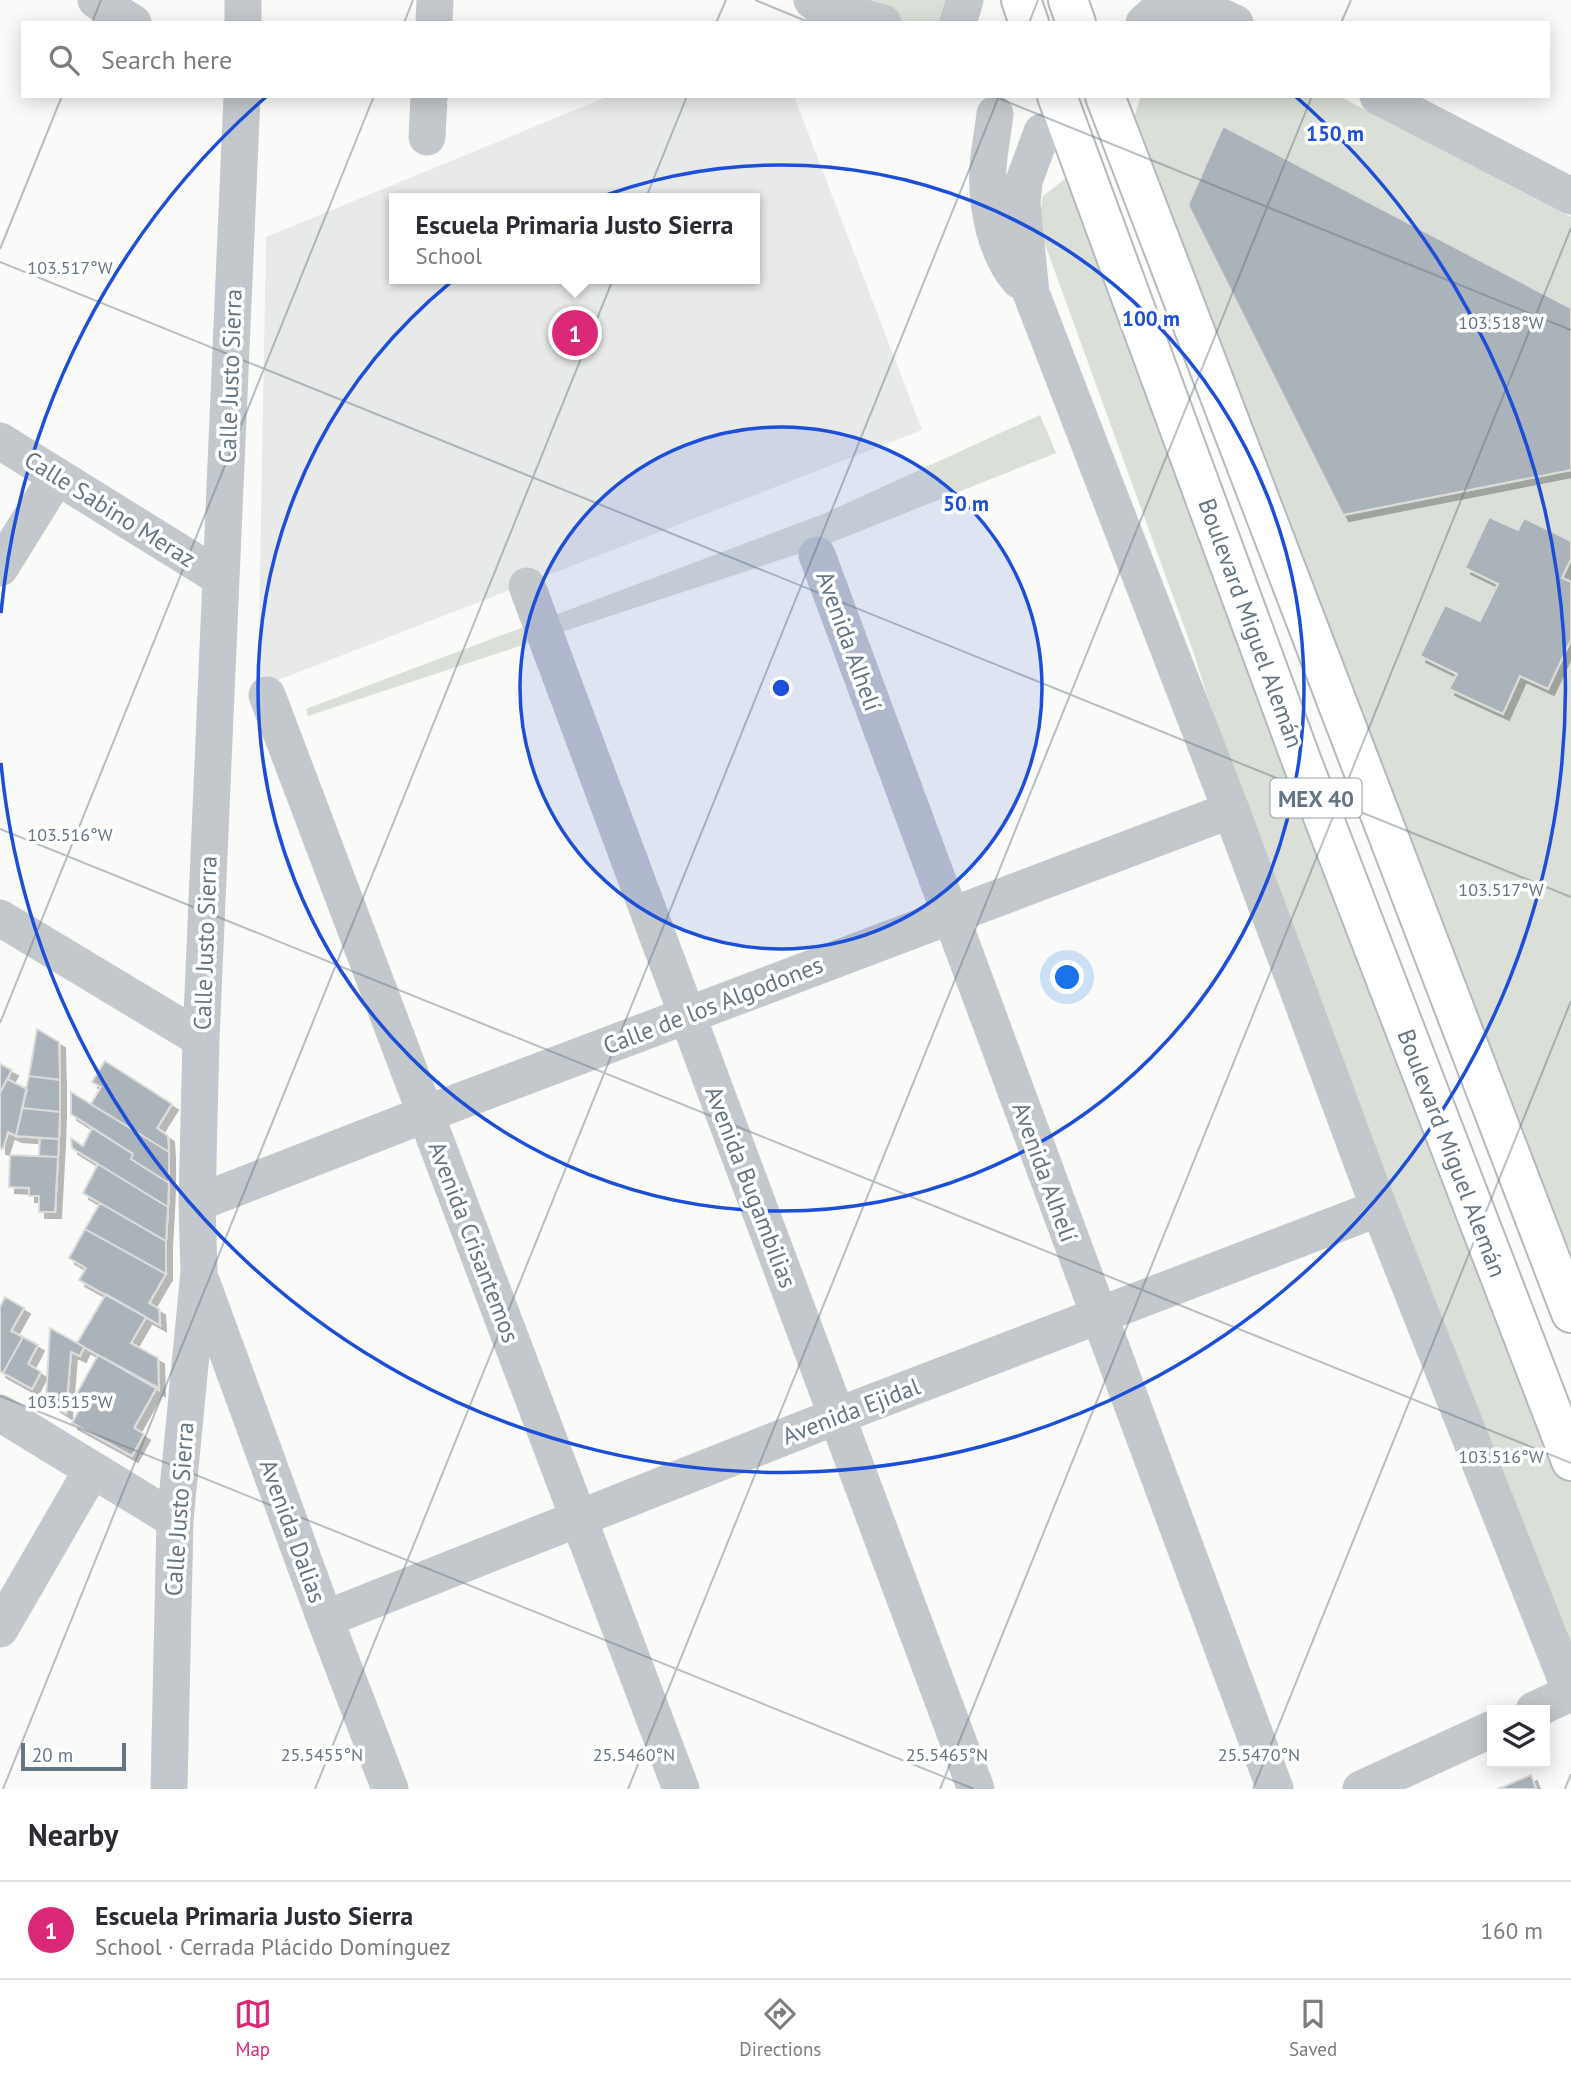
<!DOCTYPE html>
<meta charset="utf-8">
<style>
:root{--surface:#fff;--page:#f7f7f7;--text:#2b2b33;--muted:#7c7c81;--line:#e1e1e2;--accent:#db2777}
body{margin:0;font-family:"PT Sans",sans-serif;background:var(--page);color:var(--text)}
.controls{position:absolute;right:21px;bottom:21px;display:grid;overflow:hidden;border-radius:0px;box-shadow:0 4px 18px #0003}
.controls button{width:63px;height:63px;display:grid;place-items:center;padding:0;border:0;border-bottom:2px solid var(--line);background:var(--surface);color:var(--text);font:35px sans-serif}
.scale{position:absolute;left:21px;bottom:18px;width:105px;box-sizing:border-box;padding-left:7px;border:4px solid #657683;border-top:0;font-size:19px;line-height:24px;white-space:nowrap;color:#657683;-webkit-text-stroke:5px #fff;paint-order:stroke}
.you{position:absolute;left:1068px;top:978px;width:24px;height:24px;margin:-18px;border:5px solid #fff;border-radius:50%;background:#1a73e8;box-shadow:0 0 0 10px #1a73e833}
.badge{display:grid;place-items:center;width:46px;height:46px;border-radius:50%;background:var(--accent);color:#fff;font-size:23px;font-weight:700}
.pin{position:absolute;translate:-50% -50%;border:4px solid #fff;box-shadow:0 2px 7px #0006}
.popup{position:absolute;left:389px;top:193px;width:371px;height:91px;box-sizing:border-box;display:grid;place-content:center;border-radius:0px;background:var(--surface);filter:drop-shadow(0 2px 5px #0005);font-size:23px;white-space:nowrap;color:var(--muted)}
.popup b{font-size:26px;color:var(--text)}
.popup::after{content:'';position:absolute;left:50%;top:100%;margin-left:-14px;border:14px solid transparent;border-top-color:var(--surface)}
.list{margin:0;padding:0;list-style:none}
h2{display:flex;justify-content:space-between;align-items:center;height:91px;margin:0;padding:0 28px;font-size:30px}
h2 small{font-size:23px;font-weight:400;color:var(--muted)}
.list li{display:grid;grid-template-columns:46px 1fr auto;gap:21px;align-items:center;box-sizing:border-box;height:98px;padding:0 28px;border-top:2px solid var(--line)}
.list b{display:block;font-size:26px;white-space:nowrap}
.list p{margin:0;font-size:23px;white-space:nowrap;color:var(--muted)}
.list em{font-size:23px;font-style:normal;color:var(--muted)}
.icon{flex:none;width:38px;height:38px;fill:none;stroke:currentColor;stroke-width:2;stroke-linecap:round;stroke-linejoin:round}
.map{position:relative;flex:none;width:1571px;height:1789px;overflow:hidden}
.search{position:absolute;background:var(--surface);box-shadow:0 4px 18px #0003;left:21px;right:21px;top:21px;height:77px;display:flex;align-items:center;gap:18px;box-sizing:border-box;padding:0 24px;border-radius:0px;color:var(--muted);font-size:26px}
.sheet{height:189px;background:var(--surface)}
nav{display:flex;justify-content:space-around;align-items:center;box-sizing:border-box;height:98px;border-top:2px solid var(--line);background:var(--surface);font-size:19px;color:var(--muted)}
nav a{display:grid;justify-items:center;gap:4px}
nav .on{color:var(--accent)}
.map>svg:first-child{display:block}
.built{fill:#e8e9e9;fill-rule:evenodd}
.green{fill:#dadfd7}
.building{fill:#aab3b9;stroke:#dcdcda;stroke-width:2;filter:url(#shadow)}
.lines{fill:none;stroke-linecap:round;stroke-linejoin:round}
.major-casing{stroke:#b5babe;stroke-width:42}
.minor{stroke:#c3c8cc;stroke-width:37}
.major{stroke:#fff;stroke-width:38}
.ticks{fill:none;stroke:#657683;stroke-width:2;stroke-opacity:0.45}
.ring{fill:none;stroke:#1d4ed8;stroke-width:3.5}
.labels{text-anchor:middle;dominant-baseline:central;stroke-width:7;stroke-linejoin:round;paint-order:stroke}
.shield{fill:#fff;stroke:#939fa8;stroke-width:2}
.shield-label{font-size:23px;font-weight:bold;fill:#657683}
.street-label{font-size:24px;fill:#657683;stroke:#fff}
.ticks-label{font-size:18px;text-anchor:middle;fill:#657683;stroke:#fff;stroke-width:7;stroke-linejoin:round;paint-order:stroke}
.centre{fill:#1d4ed8;stroke:#fff;stroke-width:3.5}
.ring-label{font-size:21px;text-anchor:middle;font-weight:bold;fill:#1d4ed8;stroke:#fff;stroke-width:7;stroke-linejoin:round;paint-order:stroke}
</style>
<div class="map">
<svg width="1571" height="1789" viewBox="0 0 1571 1789">
<defs>
<filter id="shadow"><feDropShadow dx="6" dy="6" stdDeviation="0" flood-color="#0004"/></filter>
</defs>
<rect width="100%" height="100%" fill="#fafaf8"/>
<path class="built" d="M609,96H794L922,430L258,688L266,237ZM395,198H755V279H395Z"/>
<path class="green" d="M799,0H969L956,23H827Z
M1141,96H1339L1571,217V1273L1137,153L1135,114Z
M1066,178L1123,295L1571,1478V1684L1219,733L1193,651L1038,225L1043,196Z
M1040,415L1056,453L828,544L308,716L306,709L823,514Z"/>
<path class="building" d="M1223,126L1571,308V470L1343,515L1188,205Z
M1489,517L1518,530L1524,518L1571,541V559L1562,578L1571,582V640L1548,689L1520,676L1503,714L1449,689L1457,674L1420,656L1445,605L1480,621L1498,584L1465,568Z
M37,1029L59,1042L60,1080L29,1076Z
M105,1061L172,1104L157,1128L168,1136L169,1152L91,1104L101,1087L92,1082Z
M0,1064L12,1070L0,1093Z
M29,1076L60,1080V1112L22,1108Z
M7,1079L27,1089L16,1136L8,1132L3,1149L0,1148V1093Z
M71,1092L169,1152V1183L131,1159L133,1154L71,1114Z
M22,1108L60,1112L59,1139L16,1136Z
M92,1128L133,1154L131,1159L169,1183L168,1207L72,1148L71,1138L83,1146Z
M40,1138L59,1139L58,1157L39,1156Z
M10,1155L58,1157L55,1212H39V1196H29V1188L9,1187Z
M98,1164L168,1207L166,1241L83,1193Z
M100,1203L166,1241V1274L85,1229Z
M85,1229L166,1274L149,1303L159,1309L160,1325L79,1280L86,1268L69,1258Z
M106,1294L146,1317L131,1343L158,1358L159,1390L77,1343Z
M5,1297L24,1308L11,1331L23,1337L3,1373L0,1371V1307Z
M50,1328L84,1347L80,1356L71,1352L66,1413L46,1400Z
M23,1337L38,1345L28,1364L41,1372L32,1389L3,1373Z
M98,1355L157,1387L134,1428L144,1434L132,1456L72,1423L86,1398L77,1393Z
M1531,1775L1536,1789H1498Z"/>
<g class="lines">
<g class="major-casing">
<path id="major" d="M1021,0L1029,23
M1068,0L1076,23
M1057,96L1302,762L1571,1461
M1105,96L1571,1313"/>
</g>
<path class="minor" d="M96,0L133,23
M812,0L818,5L883,23
M1184,0L1235,23
M243,23V0
M434,23L435,0
M958,23L965,0
M1144,23L1153,15L1190,4
M1378,96L1571,196
M995,114C993,132 989,150 988,168C986,205 995,252 1019,280
M1042,132L1024,181L1022,204L1031,293L1231,810L1379,1208L1571,1692
M427,137L429,96
M0,441L221,578
M817,555L1275,1789
M0,568L57,476
M527,586L976,1789
M267,695L681,1789
M0,918L201,1039
M197,1203L426,1114L1231,810
M202,1283L325,1619L390,1789
M0,1413L175,1520
M325,1619L837,1416L1379,1208
M0,1629L92,1470
M1534,1710L1571,1693
M169,1789L175,1520L199,1272L197,1203L201,1039L242,96
M1361,1789L1492,1729"/>
<use href="#major" class="major"/>
</g>
<path class="ticks" d="M755,0L811,23M92,23L101,0M404,23L413,0M716,23L726,0M1029,23L1038,0M1341,23L1351,0M993,96L1571,330M0,249L62,96M0,262L1571,897M0,829L1571,1463M0,1023L374,96M0,1396L974,1789M3,1789L687,96M315,1789L999,96M628,1789L1312,96M940,1789L1571,228M1253,1789L1571,1001M1565,1789L1571,1774"/>
<circle cx="781" cy="688" r="261" fill="#1d4ed8" fill-opacity=".12"/>
<g class="ring">
<circle cx="781" cy="688" r="261"/>
<circle cx="781" cy="688" r="523"/>
<path d="M1 613A784 784 0 0 1 267 96M1295 96A784 784 0 1 1 1 763"/>
</g>
<g class="labels">
<rect class="shield" x="1270.5" y="778.5" width="91" height="39" rx="5"/>
<g class="shield-label">
<text x="1316" y="798">MEX 40</text>
</g>
<g class="street-label">
<text transform="translate(230 376) rotate(-88)">Calle Justo Sierra</text>
<text transform="translate(110 509) rotate(32)">Calle Sabino Meraz</text>
<text transform="translate(1251 623) rotate(70)">Boulevard Miguel Alemán</text>
<text transform="translate(849 641) rotate(70)">Avenida Alhelí</text>
<text transform="translate(205 943) rotate(-88)">Calle Justo Sierra</text>
<text transform="translate(713 1005) rotate(-21)">Calle de los Algodones</text>
<text transform="translate(1452 1153) rotate(69)">Boulevard Miguel Alemán</text>
<text transform="translate(1045 1172) rotate(70)">Avenida Alhelí</text>
<text transform="translate(751 1187) rotate(69)">Avenida Bugambilias</text>
<text transform="translate(474 1242) rotate(69)">Avenida Crisantemos</text>
<text transform="translate(851 1411) rotate(-21)">Avenida Ejidal</text>
<text transform="translate(179 1509) rotate(-86)">Calle Justo Sierra</text>
<text transform="translate(293 1531) rotate(70)">Avenida Dalias</text>
</g>
</g>
<g class="ticks-label">
<text x="70" y="274">103.517°W</text>
<text x="1501" y="329">103.518°W</text>
<text x="70" y="841">103.516°W</text>
<text x="1501" y="896">103.517°W</text>
<text x="70" y="1408">103.515°W</text>
<text x="1501" y="1463">103.516°W</text>
<text x="322" y="1761">25.5455°N</text>
<text x="634" y="1761">25.5460°N</text>
<text x="947" y="1761">25.5465°N</text>
<text x="1259" y="1761">25.5470°N</text>
</g>
<circle cx="781" cy="688" r="10" class="centre"/>
<g class="ring-label">
<text x="1335" y="141">150 m</text>
<text x="1151" y="326">100 m</text>
<text x="966" y="511">50 m</text>
</g>
</svg>
<div class="controls">
<button><svg class="icon" aria-label="layers" viewBox="0 0 24 24"><path d="M12 4l9 5-9 5-9-5zM3 14l9 5 9-5"/></svg></button>
</div>
<div class="scale">20 m</div>
<div class="you"></div>
<div class="pin badge" style="left:575px;top:333px">1</div>
<div class="popup"><b>Escuela Primaria Justo Sierra</b>School</div>
<div class="search"><svg class="icon" aria-label="search" viewBox="0 0 24 24"><circle cx="10" cy="10" r="6"/><path d="M15 15l6 6"/></svg>Search here</div>
</div>
<section class="sheet">
<h2>Nearby<small></small></h2>
<ul class="list">
<li><span class="badge">1</span><div><b>Escuela Primaria Justo Sierra</b><p>School · Cerrada Plácido Domínguez</p></div><em>160 m</em></li>
</ul>
</section>
<nav>
<a class="on"><svg class="icon" aria-label="map" viewBox="0 0 24 24"><path d="M3 6l6-2 6 2 6-2v14l-6 2-6-2-6 2zM9 4v14M15 6v14"/></svg>Map</a>
<a><svg class="icon" aria-label="directions" viewBox="0 0 24 24"><path d="M12 3l9 9-9 9-9-9zM9 14v-3h6M13 9l2 2-2 2"/></svg>Directions</a>
<a><svg class="icon" aria-label="saved" viewBox="0 0 24 24"><path d="M7 4h10v16l-5-4-5 4z"/></svg>Saved</a>
</nav>
